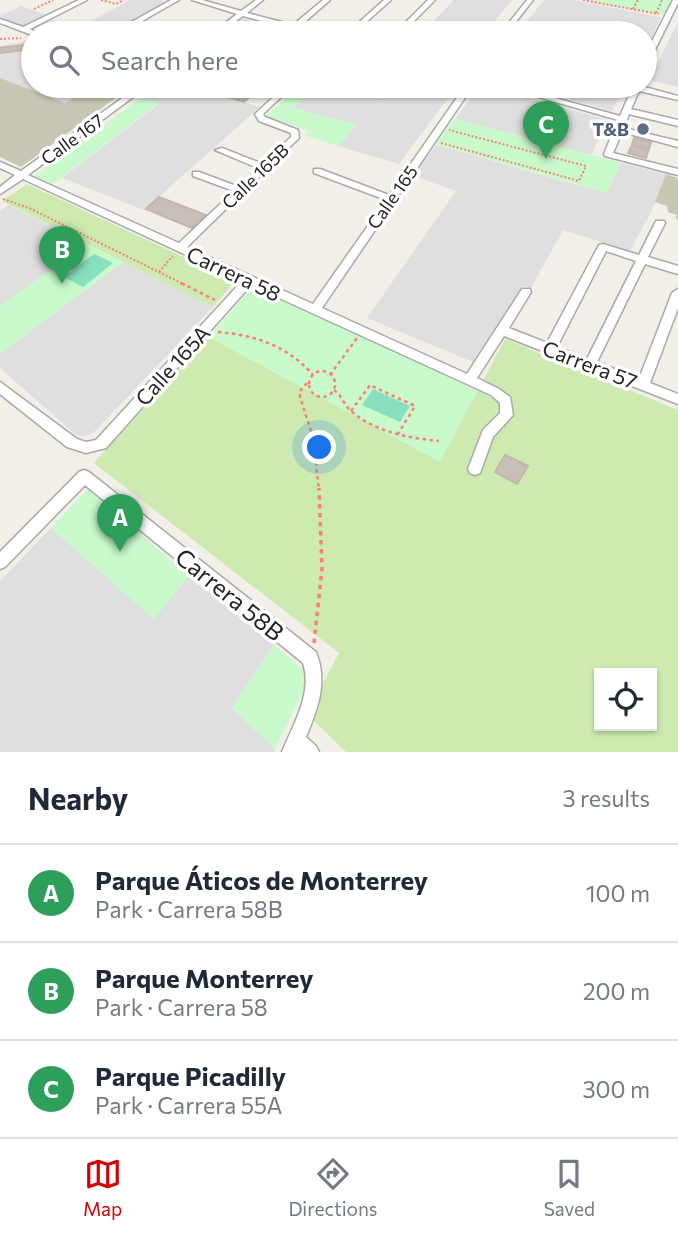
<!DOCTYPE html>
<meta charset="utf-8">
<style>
:root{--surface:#fff;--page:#f6f6f7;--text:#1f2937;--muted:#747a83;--line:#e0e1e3;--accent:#d40000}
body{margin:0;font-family:Commissioner,sans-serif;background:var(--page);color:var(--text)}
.controls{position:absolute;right:21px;bottom:21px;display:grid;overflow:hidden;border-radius:0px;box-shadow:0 2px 5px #0004}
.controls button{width:63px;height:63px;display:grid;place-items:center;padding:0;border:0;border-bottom:2px solid var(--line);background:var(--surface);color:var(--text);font:35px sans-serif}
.you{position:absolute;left:320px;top:448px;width:24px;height:24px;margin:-18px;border:5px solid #fff;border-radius:50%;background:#1a73e8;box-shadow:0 0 0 10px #1a73e833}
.badge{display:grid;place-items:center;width:46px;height:46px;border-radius:50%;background:var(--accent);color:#fff;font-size:23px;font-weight:700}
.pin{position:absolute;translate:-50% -58px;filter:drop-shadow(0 2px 4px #0008)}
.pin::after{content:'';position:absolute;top:37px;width:24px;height:21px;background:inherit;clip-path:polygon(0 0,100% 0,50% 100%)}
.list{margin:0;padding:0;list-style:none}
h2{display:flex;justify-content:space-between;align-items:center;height:91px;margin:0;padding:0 28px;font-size:30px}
h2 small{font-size:23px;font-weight:400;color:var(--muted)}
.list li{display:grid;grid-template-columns:46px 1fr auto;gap:21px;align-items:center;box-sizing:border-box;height:98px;padding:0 28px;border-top:2px solid var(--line)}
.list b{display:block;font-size:26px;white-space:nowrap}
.list p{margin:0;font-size:23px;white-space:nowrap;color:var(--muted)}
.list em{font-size:23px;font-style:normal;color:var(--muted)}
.icon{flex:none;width:38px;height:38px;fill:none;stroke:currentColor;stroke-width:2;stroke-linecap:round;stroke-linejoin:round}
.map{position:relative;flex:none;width:678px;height:752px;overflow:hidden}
.search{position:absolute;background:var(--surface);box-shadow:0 2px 5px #0004;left:21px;right:21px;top:21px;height:77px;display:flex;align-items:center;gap:18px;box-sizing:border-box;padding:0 24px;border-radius:38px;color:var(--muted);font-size:26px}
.sheet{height:385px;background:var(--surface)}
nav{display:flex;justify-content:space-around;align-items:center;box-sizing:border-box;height:98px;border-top:2px solid var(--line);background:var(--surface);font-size:19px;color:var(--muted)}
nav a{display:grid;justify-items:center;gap:4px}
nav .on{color:var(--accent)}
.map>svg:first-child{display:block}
.residential{fill:#e0dfdf}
.construction{fill:#c7c7b4}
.grass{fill:#cdebb0;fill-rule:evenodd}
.park{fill:#c8facc}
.pitch{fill:#88e0be}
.building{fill:#c7bfb8;stroke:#c4b6ab;stroke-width:2}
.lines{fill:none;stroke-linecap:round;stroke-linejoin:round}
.minor-casing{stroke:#a9a9a9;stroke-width:3}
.path-far2{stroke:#fa8072;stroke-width:2;stroke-dasharray:2 2;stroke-linecap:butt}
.path-far1{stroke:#fa8072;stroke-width:2.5;stroke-dasharray:3.5 3.5;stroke-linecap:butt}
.path{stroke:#fa8072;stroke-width:3.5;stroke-dasharray:4.5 4.5;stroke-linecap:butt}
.minor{fill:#fff;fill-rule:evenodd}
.service-dot{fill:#5c6f8a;stroke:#fff;stroke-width:2.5}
.labels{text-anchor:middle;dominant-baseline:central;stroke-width:7;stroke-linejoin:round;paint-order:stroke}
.far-service-label{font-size:18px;font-weight:bold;fill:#4e5e75;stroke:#fff;text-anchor:end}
.far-street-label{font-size:18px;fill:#222;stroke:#fff}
.street-label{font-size:21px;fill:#222;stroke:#fff}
.near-street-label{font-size:24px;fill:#222;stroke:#fff}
</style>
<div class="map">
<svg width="678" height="752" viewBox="0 0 678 752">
<rect width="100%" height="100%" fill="#f2efe9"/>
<path class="residential" d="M130,0H160L166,3L109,33H97L80,27Z
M454,0H512L485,33H422Z
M544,0H573L661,17L645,50V33H518Z
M21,6L47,15L21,27L0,19V16Z
M678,22V87L649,80Z
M27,41L28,48L33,50V86H92L65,103L0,78V46Z
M158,86H188L260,107L144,210L62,178L159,104L143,99Z
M316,86L378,99L391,86H457L399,164L338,146L357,125L292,108Z
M481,86H486L608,120L591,155L455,119Z
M521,86H625L612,111Z
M437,145L606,193L621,163L666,174L654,206L630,251L563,230L531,288L523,286L473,362L367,318L456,191L417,177L422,171L417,169Z
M9,205L87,244L0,306V211Z
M123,262L213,307L94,432L86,436L76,435L0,368V354Z
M51,528L153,618L189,576L274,645L232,708L275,749L274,752H0V581Z"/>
<path class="construction" d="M0,78L65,103L92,86H132L21,167L0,157Z
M666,174L678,178V219H675L677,215L668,212L667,206L655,202Z"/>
<path class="grass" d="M27,184L235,281L213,307L2,201Z
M209,337L440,461L505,339L678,410V752H346L307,714L339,653L94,463ZM599,673H652V726H599Z"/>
<path class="park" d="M583,0H672L664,15Z
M300,86H316L293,108L357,125L338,146L306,136L308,130L265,117Z
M326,86H391L379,99Z
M141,98L159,103L53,184L34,176Z
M455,119L621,163L607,193L435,144Z
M87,244L123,262L0,354V306Z
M255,284L477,391L440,462L209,337Z
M88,489L189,576L154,619L51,528Z
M274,645L311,676L275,749L232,708Z"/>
<path class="pitch" d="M94,254L113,263L83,287L64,277Z
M373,389L410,406L400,422L362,405Z"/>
<path class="building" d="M244,21L284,31L227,33Z
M24,45V50L0,53V48Z
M189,86H262L244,102Z
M634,138L651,142L649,149L632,145Z
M632,145L649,149L646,158L628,153Z
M159,197L206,215L192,228L146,209Z
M505,455L528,466L517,484L495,472Z"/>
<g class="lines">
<g class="minor-casing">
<path id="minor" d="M79,0H87L30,29L38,33L32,35L0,23V19L23,27Z
M171,0H179L121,33H112Z
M192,0H202L241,11L256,0H263L247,13L293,25L323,0H330L299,27L315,33H305L243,16L219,33H212L237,14Z
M384,0H391L354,33H347Z
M428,0H435L402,33H395Z
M527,0H533L507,33H501Z
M673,0H678V3L649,62L645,64V55Z
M169,29L179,33L167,32V30Z
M139,86H148L28,175L179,243L234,191L193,176V172H199L239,187L258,168L215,150L222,148L263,164L291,137V133L259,121L255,114L285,86H293L263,114L265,117L298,130L299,138L187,247L313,304L386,200L314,173V169H320L389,195L465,86H473L322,308L467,374L522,289H530L531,292L509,328L547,343L599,245L603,244L639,255L656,221H664L665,223L648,257L678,266V274L645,264L597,362L639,379L672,293L678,289V308L650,383L678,394V404L504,336L477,378L499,389L510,397L513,415L493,437L480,473L475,475L470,473L468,469L483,430L500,413V403L491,395L251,285L106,448L86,453L67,447L0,394V382L77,439L86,442L96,440L242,281L23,179L0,194V187L15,175L0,168V162L21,171ZM606,251L636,261L587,359L557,347Z
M500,86H512L620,116L633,86H641L678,96V100L639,91L631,109L678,120V126L629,114L624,128L678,141V147L622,132L613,153L678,169V175L605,156L604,154L618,120Z
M84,470L89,472L316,652C328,682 318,708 306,737L316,746L319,752H282C293,725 313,693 303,663L85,485L5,567L0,569V552L79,472Z"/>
</g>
<path class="path-far2" d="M101,0L116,4L124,0
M583,0L659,14
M34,9L53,0
M633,9L638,0
M656,13L662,0
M0,39L21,38
M335,86L378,96L388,86
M299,88L308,90L313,86
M441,143L579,181L586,166L449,130
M3,199L29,208L185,285
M159,272L173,256"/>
<path class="path-far1" d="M181,283L215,300
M218,332C255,335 288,346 313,375
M309 384a13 13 0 1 1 26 0a13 13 0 1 1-26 0Z
M330,375L357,338
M307,383L300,391V397L313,437L319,490
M334,390C342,396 344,405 351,411C375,432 409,438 439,441
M351,411L370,385L415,406L398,434"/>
<path class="path" d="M314,643L322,569L319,488"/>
<use href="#minor" class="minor"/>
</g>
<circle class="service-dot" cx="643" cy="129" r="7"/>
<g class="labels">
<g class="far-service-label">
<text x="629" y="129">T&amp;B</text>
</g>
<g class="far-street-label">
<text transform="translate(72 139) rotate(-36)">Calle 167</text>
<text transform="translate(255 176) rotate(-44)">Calle 165B</text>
<text transform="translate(392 197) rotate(-55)">Calle 165</text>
</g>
<g class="street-label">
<text transform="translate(234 273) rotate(25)">Carrera 58</text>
<text transform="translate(590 364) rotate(21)">Carrera 57</text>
<text transform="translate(172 365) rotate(-48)">Calle 165A</text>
</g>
<g class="near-street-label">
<text transform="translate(230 594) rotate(39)">Carrera 58B</text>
</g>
</g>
</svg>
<div class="controls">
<button><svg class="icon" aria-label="locate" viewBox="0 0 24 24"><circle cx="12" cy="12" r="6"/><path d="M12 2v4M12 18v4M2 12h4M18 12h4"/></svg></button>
</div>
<div class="you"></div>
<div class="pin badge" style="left:120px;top:552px;background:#2e9e5b">A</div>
<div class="pin badge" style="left:62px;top:284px;background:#2e9e5b">B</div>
<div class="pin badge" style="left:546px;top:159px;background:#2e9e5b">C</div>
<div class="search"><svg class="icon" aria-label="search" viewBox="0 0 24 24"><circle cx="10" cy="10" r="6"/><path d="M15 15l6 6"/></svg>Search here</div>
</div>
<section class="sheet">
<h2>Nearby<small>3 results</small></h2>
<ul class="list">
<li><span class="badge" style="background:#2e9e5b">A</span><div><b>Parque Áticos de Monterrey</b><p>Park · Carrera 58B</p></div><em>100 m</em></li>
<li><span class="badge" style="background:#2e9e5b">B</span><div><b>Parque Monterrey</b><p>Park · Carrera 58</p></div><em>200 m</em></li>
<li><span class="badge" style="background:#2e9e5b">C</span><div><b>Parque Picadilly</b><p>Park · Carrera 55A</p></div><em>300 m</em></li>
</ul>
</section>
<nav>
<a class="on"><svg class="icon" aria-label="map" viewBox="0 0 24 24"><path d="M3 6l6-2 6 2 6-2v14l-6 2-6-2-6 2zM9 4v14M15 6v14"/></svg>Map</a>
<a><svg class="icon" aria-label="directions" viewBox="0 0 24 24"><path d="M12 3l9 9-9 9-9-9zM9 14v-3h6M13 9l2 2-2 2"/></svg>Directions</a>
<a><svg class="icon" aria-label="saved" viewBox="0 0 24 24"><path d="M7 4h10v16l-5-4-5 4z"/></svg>Saved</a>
</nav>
